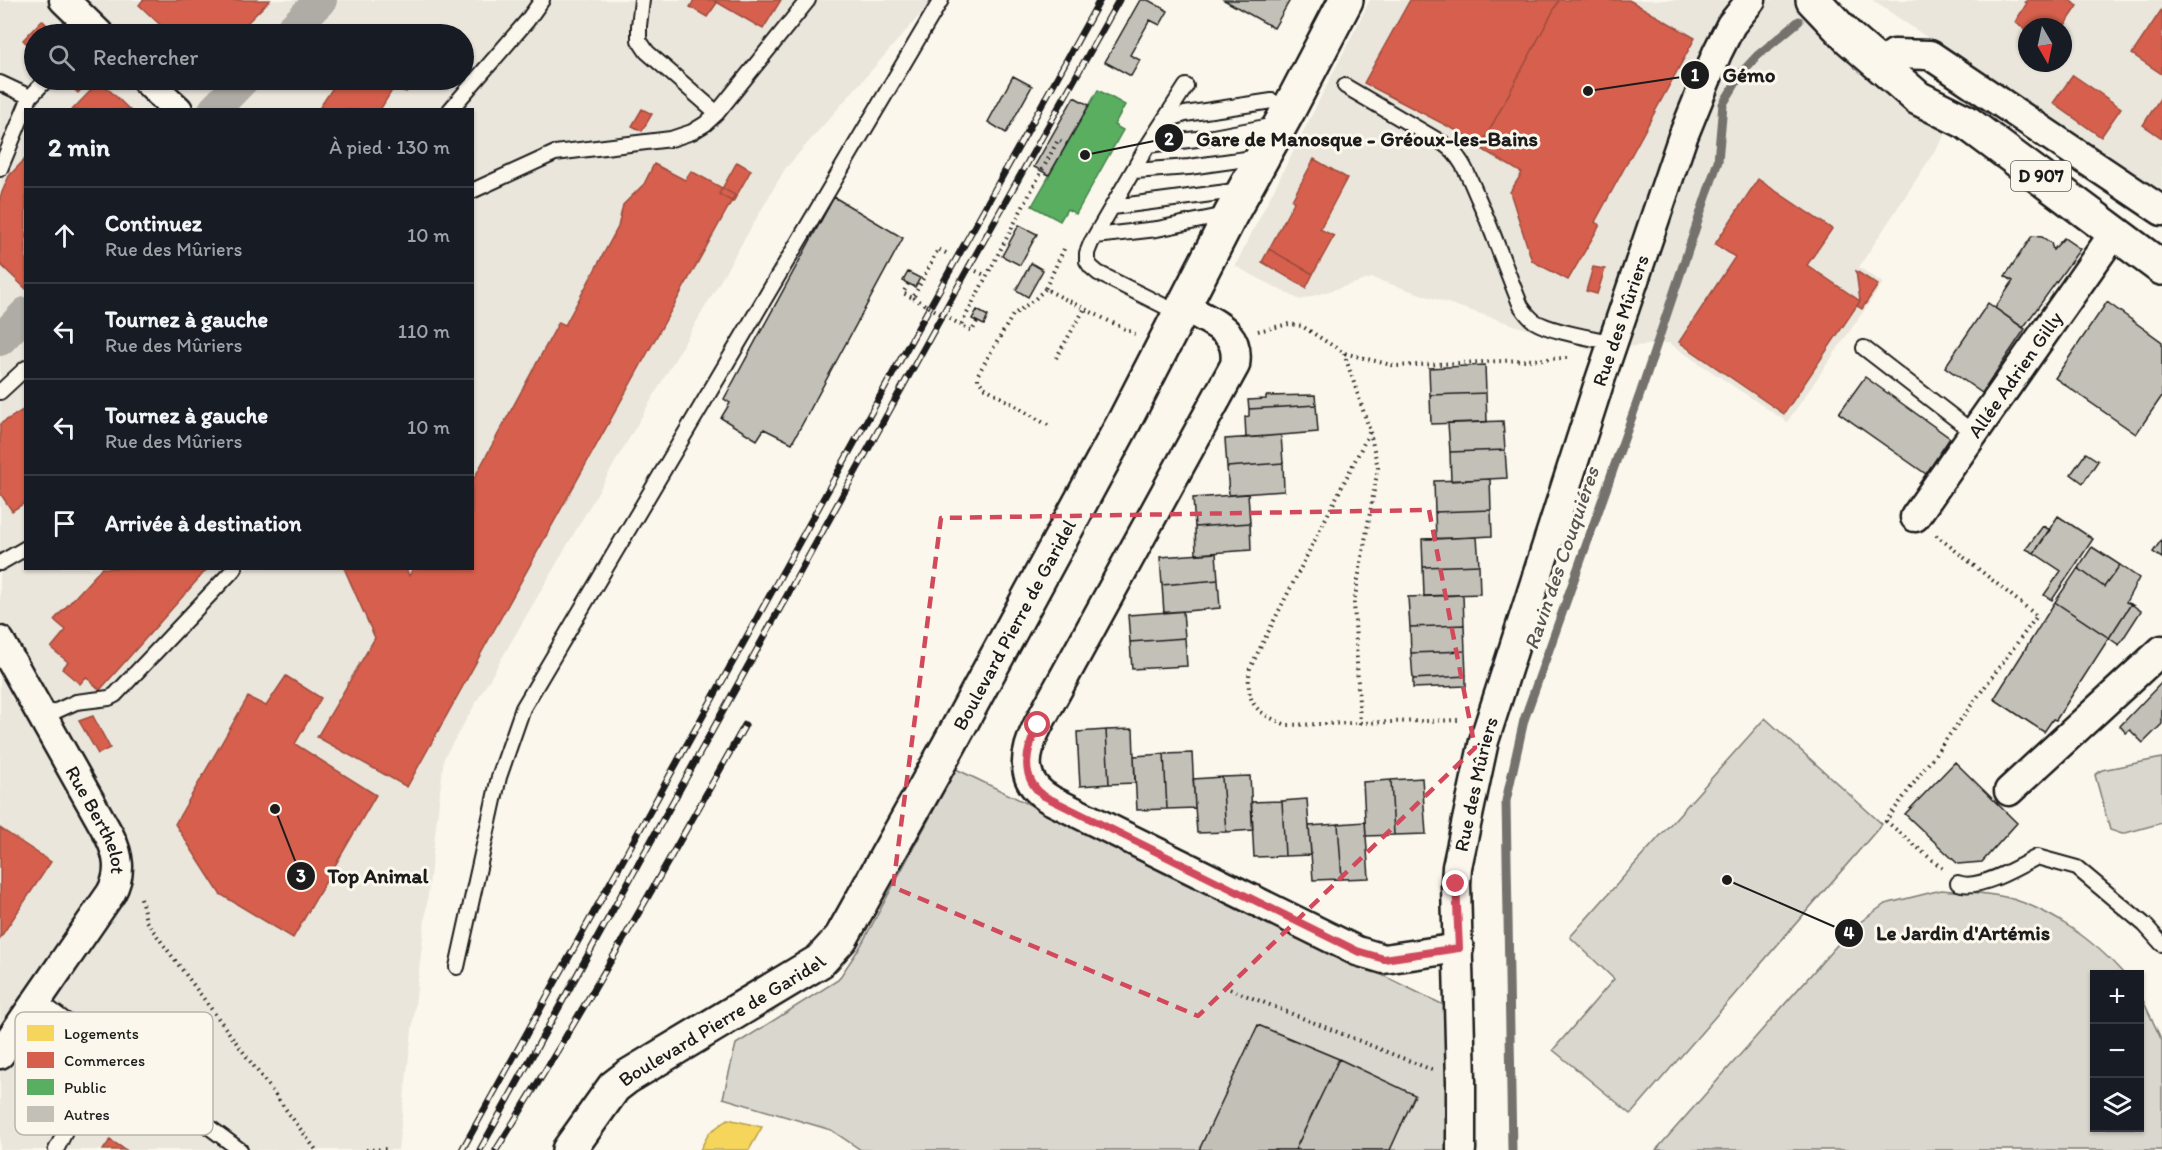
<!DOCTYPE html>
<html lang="fr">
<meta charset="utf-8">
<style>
:root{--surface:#171b24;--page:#20242c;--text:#f1f3f6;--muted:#9ea1a6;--line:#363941}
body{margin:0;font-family:Itim,sans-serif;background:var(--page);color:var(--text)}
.controls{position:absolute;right:18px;bottom:18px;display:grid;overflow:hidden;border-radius:0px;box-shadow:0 2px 4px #0004}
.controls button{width:54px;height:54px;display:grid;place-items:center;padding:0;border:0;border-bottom:2px solid var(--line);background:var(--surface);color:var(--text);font:30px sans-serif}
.compass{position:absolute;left:2018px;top:18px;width:54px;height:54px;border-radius:50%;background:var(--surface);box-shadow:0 2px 4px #0004;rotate:171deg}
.stop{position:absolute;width:18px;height:18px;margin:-14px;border:4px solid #d1495b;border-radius:50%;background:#fff}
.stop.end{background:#d1495b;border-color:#fff;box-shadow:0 2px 6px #0008}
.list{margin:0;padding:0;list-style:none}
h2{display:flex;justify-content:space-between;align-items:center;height:78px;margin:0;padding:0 24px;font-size:26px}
h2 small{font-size:20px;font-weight:400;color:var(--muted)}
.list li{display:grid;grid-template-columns:39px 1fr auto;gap:18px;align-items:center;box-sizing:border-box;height:96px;padding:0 24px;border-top:2px solid var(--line)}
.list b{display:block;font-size:22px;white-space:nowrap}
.list p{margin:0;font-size:20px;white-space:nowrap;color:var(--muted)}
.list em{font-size:20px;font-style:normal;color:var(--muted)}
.icon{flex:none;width:33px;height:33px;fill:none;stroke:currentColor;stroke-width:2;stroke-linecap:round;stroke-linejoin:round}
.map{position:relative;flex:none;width:2162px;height:1150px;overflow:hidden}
.search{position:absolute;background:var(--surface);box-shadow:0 2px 4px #0004;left:24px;top:24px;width:450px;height:66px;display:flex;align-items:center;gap:15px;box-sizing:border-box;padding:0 21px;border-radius:33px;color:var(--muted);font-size:22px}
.panel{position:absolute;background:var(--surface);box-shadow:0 2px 4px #0004;left:24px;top:108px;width:450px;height:462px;border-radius:0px}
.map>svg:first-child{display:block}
.built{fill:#eae6dc;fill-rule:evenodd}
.green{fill:#dad7ce;stroke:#7b7a75;stroke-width:1.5}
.homes{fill:#f6d55c;stroke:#b59e49;stroke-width:1.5}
.shops{fill:#d6604d;stroke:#9e4c3e;stroke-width:1.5}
.public{fill:#5aae61;stroke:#47824c;stroke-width:1.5}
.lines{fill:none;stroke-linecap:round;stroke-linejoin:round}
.stream{stroke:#74726e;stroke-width:9}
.canal{stroke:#afaca5;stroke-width:32}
.building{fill:#c3c0b8;stroke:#1c1c1c;stroke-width:1.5}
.lane-casing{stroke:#1c1c1c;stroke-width:18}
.street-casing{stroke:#1c1c1c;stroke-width:33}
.secondary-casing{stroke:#1c1c1c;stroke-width:38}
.primary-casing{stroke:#1c1c1c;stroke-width:38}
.path{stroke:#1c1c1c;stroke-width:4;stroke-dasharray:1.5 4.5;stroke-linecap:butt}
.lane{stroke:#fbf7ec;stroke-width:14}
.street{stroke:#fbf7ec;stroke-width:28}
.secondary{stroke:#fbf7ec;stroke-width:33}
.primary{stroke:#fbf7ec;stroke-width:33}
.rail-casing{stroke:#1c1c1c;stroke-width:7}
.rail{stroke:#fbf7ec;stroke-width:4.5;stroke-dasharray:14;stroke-linecap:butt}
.path-bridge{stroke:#1c1c1c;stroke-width:4;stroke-dasharray:1.5 4.5;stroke-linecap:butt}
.route{stroke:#d1495b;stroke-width:8}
.marked{fill:none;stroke:#d1495b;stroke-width:4.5;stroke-dasharray:12 8;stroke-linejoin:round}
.labels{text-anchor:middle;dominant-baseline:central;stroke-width:6;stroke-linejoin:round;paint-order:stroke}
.shield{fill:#fbf7ec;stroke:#5f5e5a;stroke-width:1.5}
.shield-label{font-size:18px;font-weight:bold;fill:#1c1c1c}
.street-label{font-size:20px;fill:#1c1c1c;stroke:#fbf7ec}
.water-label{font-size:21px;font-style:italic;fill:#575653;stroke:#fbf7ec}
.key{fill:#fbf7ec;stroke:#b8b5ae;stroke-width:1.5}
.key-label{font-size:16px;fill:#1c1c1c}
.leader{fill:none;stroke:#1c1c1c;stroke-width:2}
.callout-dot{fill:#1c1c1c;stroke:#fbf7ec;stroke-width:2}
.mark-label{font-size:18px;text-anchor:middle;font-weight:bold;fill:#fff}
.callout-label{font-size:21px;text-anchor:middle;font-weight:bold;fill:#1c1c1c;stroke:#fbf7ec;stroke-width:6;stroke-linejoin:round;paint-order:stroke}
</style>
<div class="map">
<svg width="2162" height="1150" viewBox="0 0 2162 1150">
<rect width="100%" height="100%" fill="#fbf7ec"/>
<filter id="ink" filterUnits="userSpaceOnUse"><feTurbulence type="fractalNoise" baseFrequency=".0167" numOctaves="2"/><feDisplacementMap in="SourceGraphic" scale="12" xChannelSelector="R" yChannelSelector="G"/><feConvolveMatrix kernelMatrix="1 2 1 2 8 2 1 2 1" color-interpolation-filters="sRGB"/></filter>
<g filter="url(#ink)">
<path class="built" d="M0,0H933L785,169L444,758L398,1150H0ZM34,34H464V80H34ZM26,110H472V568H26Z
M1370,0H1801L1824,28L1946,134L1859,267L1883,283L1787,422L1669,343L1590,350L1372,278L1300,300L1235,266Z
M1872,0H2162V190L2048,119ZM2027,27H2063V63H2027Z"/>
<path class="green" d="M1765,718L1882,824L1631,1114L1553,1050L1614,979L1570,937Z
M2162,758V823L2122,834L2110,830L2095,775L2102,770Z
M956,769L1450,1008V1150H861L831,1130L723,1098L736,1044L838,980L860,947Z
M1941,890C1962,892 1985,892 2005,897C2049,908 2095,941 2124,974H2094V1128H2140V994L2162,1041V1150H1656L1852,928L1885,904Z"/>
<path class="homes" d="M728,1119L762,1127L749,1150H700L709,1133Z"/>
<path class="shops" d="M143,0H270L236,34H170L139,5Z
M694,0H713L717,3L707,17L690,7Z
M713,0H781L763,29Z
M1410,0H1559L1482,144L1364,83Z
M1559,0H1629L1695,38L1595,222L1600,225L1568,280L1532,261L1510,192L1522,173L1480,148Z
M2027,0H2069L2078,6L2063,28L2027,27V31L2015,22L2027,3L2025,2Z
M2162,9V74L2132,54Z
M42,20L56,34H34V51L23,40Z
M2073,75L2121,108L2101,137L2053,103Z
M64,80H90L78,93Z
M338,80H413L406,92L394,87L380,110H318Z
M100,81L130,110H72Z
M2162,95V138L2143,125Z
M642,109L652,114L642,131L632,126Z
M26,158V289L0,264V197L9,176Z
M1314,159L1347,178L1320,229L1334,236L1313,274L1269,249L1294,202L1292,200Z
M737,162L751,170L733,202L719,194Z
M654,164L685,180L691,171L735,195L407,787L317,737L375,638L344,568H406L409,576L413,568H472V482L559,322L565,325L618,227L623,205L644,184Z
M1758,179L1832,229L1807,265L1860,301L1784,414L1679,342L1735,257L1715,244Z
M1269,249L1313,274L1306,288L1262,262Z
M1593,267L1605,269L1597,294L1586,291Z
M1856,271L1878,285L1862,309L1857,306L1860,301Z
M26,408V502L12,511L0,493V424Z
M102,568H208L100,690L86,677L80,684L62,669L68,662L51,648L66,630L54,620Z
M286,676L321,698L295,744L376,795L293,938L220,894L175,824L248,697L266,706Z
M93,716L110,748L98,754L79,721Z
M0,828L51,862L0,938Z
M110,1140L126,1150H103Z"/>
<path class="public" d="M1098,90L1125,105L1114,125L1123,130L1076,214L1067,209L1060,221L1032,206Z"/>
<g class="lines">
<path class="stream" d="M1512,1150L1506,801L1524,720L1640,394L1718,161L1723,104L1743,71L1757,56L1799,21"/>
<path class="canal" d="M287,34L321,0
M214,110L243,80
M0,340L26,313"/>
</g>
<path class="building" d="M1140,0H1148L1168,11L1160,25L1150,20L1130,55L1140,60L1131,76L1105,62Z
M1224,0H1290L1274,28Z
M1013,76L1032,86L1006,133L988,122Z
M1074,97L1089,105L1049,175L1034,167Z
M834,197L903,238L792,443L764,429L757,440L721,418L730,403L724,399Z
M1019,225L1037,234L1020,265L1002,256Z
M2032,236L2042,237L2051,243L2053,250L2064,238L2080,249L2023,328L1995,308L2013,281L2005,276Z
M1031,263L1043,270L1028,297L1016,290Z
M908,272L920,278L915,287L903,281Z
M2107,302L2162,342V396L2136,434L2055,378Z
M1988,303L2025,329L1982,393L1945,367Z
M977,310L988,316L984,325L972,319Z
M1485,365L1486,393L1430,395L1429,368Z
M1865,377L1950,438L1926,474L1839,413Z
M1486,393L1487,422L1431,424L1430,395Z
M1315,395L1316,405L1249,409L1248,400L1266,399V396Z
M1316,405L1318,432L1246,438L1245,417L1249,416V409Z
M1503,421L1505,450L1450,452L1448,423Z
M1281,435L1283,463L1227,467L1225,439Z
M1505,450L1507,478L1451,481L1450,452Z
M2086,453L2098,461L2083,483L2071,474Z
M1283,463L1284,491L1229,495L1227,467Z
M1490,479L1491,510L1435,512L1434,481Z
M1248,494L1250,523L1195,527L1193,498Z
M1491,510L1492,536L1436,539L1435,512Z
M2058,516L2093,539L2052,600L2044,595L2061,571L2034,553Z
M1250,523L1251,550L1196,554L1195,527Z
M2043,526L2050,530L2034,553L2026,549Z
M1477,537L1479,565L1423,567L1422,539Z
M2162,539V558L2153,552Z
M2092,547L2120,565L2104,587L2078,568Z
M1216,553L1218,580L1162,585L1160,557Z
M1479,565L1480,594L1424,596L1423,567Z
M2120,565L2139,578L2126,602L2131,604L2109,638L2055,602L2078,568L2104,587Z
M1218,580L1220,608L1164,613L1162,585Z
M1463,595L1464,625L1410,627L1408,597Z
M2055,602L2109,638L2056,720L2053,719L2044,732L1994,699Z
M2131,604L2141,611L2119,645L2109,638Z
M1183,611L1185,638L1130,642L1128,615Z
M1464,625L1465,651L1411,653L1410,627Z
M1185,638L1187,666L1132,669L1130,642Z
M1465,651L1466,676L1413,679L1411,653Z
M1466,676V686L1413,688V679Z
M2162,682V724L2143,743L2130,730L2126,733L2120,726Z
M1133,729L1135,783L1109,784L1106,730Z
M1106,730L1109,784L1080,786L1077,732Z
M1192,753L1195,808L1167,809L1164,754Z
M1164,754L1167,809L1137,810L1134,756Z
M1955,762L2017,823L1982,862L1958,864L1905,814Z
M1250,776L1253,830L1226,832L1222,777Z
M1222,777L1226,832L1197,833L1193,779Z
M1422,778L1426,834L1394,835L1391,780Z
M1391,780L1394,835L1366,836L1363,782Z
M1307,799L1311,855L1285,856L1282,801Z
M1282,801L1285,856L1254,857L1251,802Z
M1365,822L1369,878L1342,879L1338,824Z
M1338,824L1342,879L1313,880L1309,826Z
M1258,1025L1339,1059L1415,1095L1390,1150H1199Z
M1258,1025L1339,1059L1295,1150H1199Z
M1339,1059L1415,1095L1390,1150H1295Z"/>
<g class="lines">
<g class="lane-casing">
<path id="lane" d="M642,0L639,26V40L647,52L717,113
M0,83L30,97L0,169
M1345,86L1444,144C1463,157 1469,178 1478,198C1494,234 1506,270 1521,306C1525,312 1529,317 1534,321C1551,332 1593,338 1614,343
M30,97L46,80
M450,110L527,21L542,0
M1165,121L1185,114L1272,101L1288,111
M1148,145L1213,137L1276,125
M1134,171L1189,167L1260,157
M472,191L555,153L671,139L692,132L705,124L717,113L808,0
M1113,207L1242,190
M1095,236L1157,229L1226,215
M1180,314L1098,273L1091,267L1087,261V253L1091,243L1148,145L1186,86
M1864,348L1974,433
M0,392L26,368
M0,563L26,548
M43,717L76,702L109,698L115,695L235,568
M1958,883C1978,891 2019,867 2037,857L2077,868L2145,925L2162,944
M457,967L499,777L523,708L941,0
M38,1000L240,1150
M56,1150L64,1134"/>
</g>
<g class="street-casing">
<g id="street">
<path d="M64,0L99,34"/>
<path d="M1894,54L1930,55L2162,211"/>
<path d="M146,80L178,110"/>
<path d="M1184,306C1209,323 1241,328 1235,365L1038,725C1023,755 1019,782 1051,800L1357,951L1384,959L1459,948"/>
<path id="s1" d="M1915,517L2115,232"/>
<path id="s2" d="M0,641L109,835C119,855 122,873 111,893L0,1054"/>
<path d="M2009,791L2162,650"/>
<path id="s3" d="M1461,1150V1082L1456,884L1457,867L1484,741L1600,380L1682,139L1717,53L1731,25L1751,0"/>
</g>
</g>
<g class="secondary-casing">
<g id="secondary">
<path id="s4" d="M569,1150L614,1087L627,1077L820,961L841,938L949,745L1125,420L1231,214L1288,111L1346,0"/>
</g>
</g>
<g class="primary-casing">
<path id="primary" d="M1813,0L1849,38L1918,98L1966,122L2162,268"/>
</g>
<path class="path" d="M1064,249L1045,289L1135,334
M976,271L987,276
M908,284L903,293L913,298L938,249L948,254
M1045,289L1035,299L1013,315L978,374V380L984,387L1051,427
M977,322L972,331L961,325L1058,140L1067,144
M1258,331L1289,324L1302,326L1344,353L1395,366L1567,358
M1344,353L1370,431L1250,668C1245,703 1255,713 1287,725L1460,720
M1056,358L1085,308
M1936,535L2037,616L1886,821L1944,870
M1360,724L1354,602L1378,468L1370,432
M141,898L146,921L316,1150
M1230,989L1432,1070
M366,1150L388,1149"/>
<use href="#lane" class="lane"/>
<use href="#street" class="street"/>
<use href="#secondary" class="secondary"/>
<use href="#primary" class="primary"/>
<g class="rail-casing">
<path id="rail" d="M462,1150L1100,0
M480,1150L970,265L1119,0
M496,1150C584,1011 665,868 745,725"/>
</g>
<use href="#rail" class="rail"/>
<path class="path-bridge" d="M913,298L961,325"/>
</g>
</g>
<g class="lines" filter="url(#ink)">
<path class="route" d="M1038,725C1026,750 1019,777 1044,796L1357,951L1384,959L1459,948L1456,884"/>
</g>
<path class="marked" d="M1429,510L1475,748L1198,1016L893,887L941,518Z"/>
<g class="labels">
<rect class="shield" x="2011" y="161" width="60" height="30" rx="4.5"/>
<g class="shield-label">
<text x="2041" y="176">D 907</text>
</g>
<g class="street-label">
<text stroke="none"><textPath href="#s3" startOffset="854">Rue des Mûriers</textPath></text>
<text stroke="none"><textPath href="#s1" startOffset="174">Allée Adrien Gilly</textPath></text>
<text stroke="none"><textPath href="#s4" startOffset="708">Boulevard Pierre de Garidel</textPath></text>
<text stroke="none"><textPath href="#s3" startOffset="368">Rue des Mûriers</textPath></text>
<text stroke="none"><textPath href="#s2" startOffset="204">Rue Berthelot</textPath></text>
<text stroke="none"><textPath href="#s4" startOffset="204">Boulevard Pierre de Garidel</textPath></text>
</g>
<g class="water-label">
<text transform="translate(1561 558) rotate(-71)">Ravin des Couquiéres</text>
</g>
</g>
<rect x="15" y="1012" width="198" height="123" rx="9" class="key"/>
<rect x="27" y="1025" width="27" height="16" fill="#f6d55c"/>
<rect x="27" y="1052" width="27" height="16" fill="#d6604d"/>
<rect x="27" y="1079" width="27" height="16" fill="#5aae61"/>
<rect x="27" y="1106" width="27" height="16" fill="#c3c0b8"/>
<g class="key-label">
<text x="64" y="1039">Logements</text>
<text x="64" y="1066">Commerces</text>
<text x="64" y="1093">Public</text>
<text x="64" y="1120">Autres</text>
</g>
<path class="leader" d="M1588 91L1695 75M1085 155L1169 138M275 809L301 876M1727 880L1849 933"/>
<g class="callout-dot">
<circle cx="1588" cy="91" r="6"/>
<circle cx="1085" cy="155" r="6"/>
<circle cx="275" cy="809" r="6"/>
<circle cx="1727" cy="880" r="6"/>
<circle cx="1695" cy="75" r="15"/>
<circle cx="1169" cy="138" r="15"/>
<circle cx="301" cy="876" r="15"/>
<circle cx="1849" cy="933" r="15"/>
</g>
<g class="mark-label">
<text x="1695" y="81">1</text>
<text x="1169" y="145">2</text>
<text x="301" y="882">3</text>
<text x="1849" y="939">4</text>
</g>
<g class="callout-label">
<text x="1749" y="82">Gémo</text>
<text x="1367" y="146">Gare de Manosque - Gréoux-les-Bains</text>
<text x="378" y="883">Top Animal</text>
<text x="1963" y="940">Le Jardin d'Artémis</text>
</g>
</svg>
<div class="controls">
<button>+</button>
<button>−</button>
<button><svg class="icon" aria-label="layers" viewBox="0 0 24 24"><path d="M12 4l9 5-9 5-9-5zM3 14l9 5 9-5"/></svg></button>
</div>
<svg class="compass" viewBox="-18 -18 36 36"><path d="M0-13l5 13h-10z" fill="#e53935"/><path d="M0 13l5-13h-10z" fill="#9ea1a6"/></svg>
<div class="stop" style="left:1038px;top:725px"></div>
<div class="stop end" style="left:1456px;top:884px"></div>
<div class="search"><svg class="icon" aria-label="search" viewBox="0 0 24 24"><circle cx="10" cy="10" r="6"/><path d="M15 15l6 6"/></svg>Rechercher</div>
<section class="panel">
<h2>2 min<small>À pied · 130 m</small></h2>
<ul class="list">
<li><svg class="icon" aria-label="ahead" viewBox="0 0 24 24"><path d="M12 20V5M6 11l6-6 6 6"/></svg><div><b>Continuez</b><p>Rue des Mûriers</p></div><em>10 m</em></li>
<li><svg class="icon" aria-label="left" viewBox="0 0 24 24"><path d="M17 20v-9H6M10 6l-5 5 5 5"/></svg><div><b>Tournez à gauche</b><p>Rue des Mûriers</p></div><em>110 m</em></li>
<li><svg class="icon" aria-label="left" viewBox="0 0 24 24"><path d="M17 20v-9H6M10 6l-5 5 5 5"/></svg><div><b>Tournez à gauche</b><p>Rue des Mûriers</p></div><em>10 m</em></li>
<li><svg class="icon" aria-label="arrive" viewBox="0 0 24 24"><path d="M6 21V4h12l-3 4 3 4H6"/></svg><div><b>Arrivée à destination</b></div></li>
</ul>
</section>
</div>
